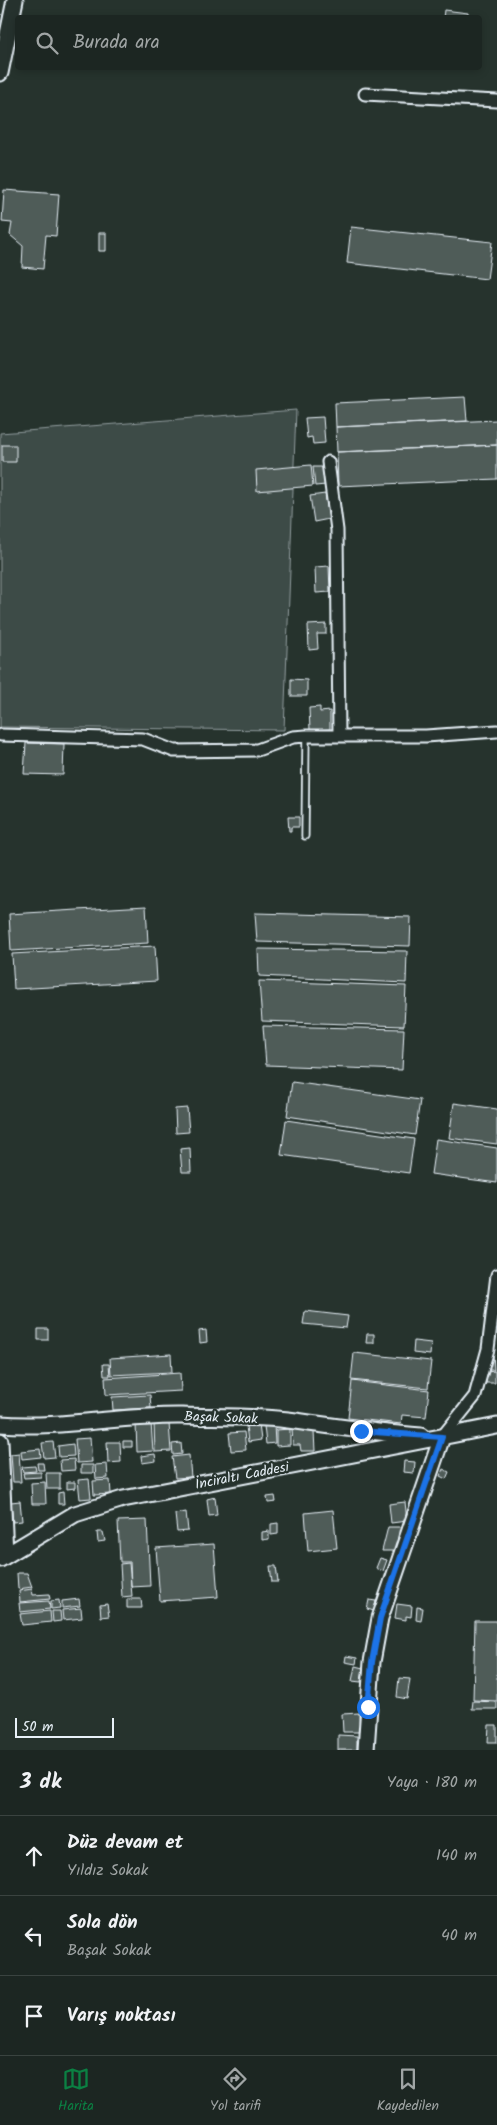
<!DOCTYPE html>
<html lang="tr">
<meta charset="utf-8">
<style>
:root{--surface:#1c2622;--page:#252e2a;--text:#f1f3f6;--muted:#a0a5a5;--line:#3a4340;--accent:#0b8043}
body{margin:0;font-family:Kalam,sans-serif;background:var(--page);color:var(--text)}
.scale{position:absolute;left:15px;bottom:12px;width:99px;box-sizing:border-box;padding-left:5px;border:2px solid #e8f1f8;border-top:0;font-size:14px;line-height:18px;white-space:nowrap;color:#e8f1f8;-webkit-text-stroke:4px #26332d;paint-order:stroke}
.stop{position:absolute;width:15px;height:15px;margin:-11px;border:4px solid #1a73e8;border-radius:50%;background:#fff}
.stop.end{background:#1a73e8;border-color:#fff;box-shadow:0 1px 5px #0008}
.list{margin:0;padding:0;list-style:none}
h2{display:flex;justify-content:space-between;align-items:center;height:65px;margin:0;padding:0 20px;font-size:21px}
h2 small{font-size:16px;font-weight:400;color:var(--muted)}
.list li{display:grid;grid-template-columns:32px 1fr auto;gap:15px;align-items:center;box-sizing:border-box;height:80px;padding:0 20px;border-top:1px solid var(--line)}
.list b{display:block;font-size:19px;white-space:nowrap}
.list p{margin:0;font-size:16px;white-space:nowrap;color:var(--muted)}
.list em{font-size:16px;font-style:normal;color:var(--muted)}
.icon{flex:none;width:28px;height:28px;fill:none;stroke:currentColor;stroke-width:2;stroke-linecap:round;stroke-linejoin:round}
.map{position:relative;flex:none;width:497px;height:1750px;overflow:hidden}
.search{position:absolute;background:var(--surface);box-shadow:0 2px 8px #0003;left:15px;right:15px;top:15px;height:55px;display:flex;align-items:center;gap:12px;box-sizing:border-box;padding:0 18px;border-radius:5px;color:var(--muted);font-size:19px}
.sheet{height:305px;background:var(--surface)}
nav{display:flex;justify-content:space-around;align-items:center;box-sizing:border-box;height:70px;border-top:1px solid var(--line);background:var(--surface);font-size:14px;color:var(--muted)}
nav a{display:grid;justify-items:center;gap:2px}
nav .on{color:var(--accent)}
.map>svg:first-child{display:block}
.green{fill:#3e4b47;stroke:#939ea0}
.building{fill:#505c59;stroke:#e8f1f8}
.lines{fill:none;stroke-linecap:round;stroke-linejoin:round}
.lane-casing{stroke:#e8f1f8;stroke-width:9}
.street-casing{stroke:#e8f1f8;stroke-width:15}
.secondary-casing{stroke:#e8f1f8;stroke-width:19}
.lane{stroke:#26332d;stroke-width:5.5}
.street{stroke:#26332d;stroke-width:11}
.secondary{stroke:#26332d;stroke-width:15}
.route{stroke:#1a73e8;stroke-width:6}
.labels{text-anchor:middle;dominant-baseline:central;stroke-width:4.5;stroke-linejoin:round;paint-order:stroke}
.street-label{font-size:14px;fill:#e8f1f8;stroke:#26332d}
</style>
<div class="map">
<svg width="497" height="1750" viewBox="0 0 497 1750">
<rect width="100%" height="100%" fill="#26332d"/>
<filter id="ink" filterUnits="userSpaceOnUse"><feTurbulence type="fractalNoise" baseFrequency=".02" numOctaves="2"/><feDisplacementMap in="SourceGraphic" scale="10" xChannelSelector="R" yChannelSelector="G"/><feConvolveMatrix kernelMatrix="1 2 1 2 8 2 1 2 1" color-interpolation-filters="sRGB"/></filter>
<g filter="url(#ink)">
<path class="green" d="M296,410L284,730L0,727V433Z"/>
<path class="building" d="M444,10L468,13V18H443Z
M4,190L59,194L56,236L46,235L43,269L22,267L23,246L10,235L12,223L2,222Z
M351,227L492,242L487,279L347,263Z
M99,233H106V251H99Z
M465,397L467,421L336,427L335,403Z
M323,417L325,443L313,444L312,437L307,438L305,418Z
M497,420V445L337,452L336,427Z
M2,445H16V462H2Z
M497,445V479L338,486L337,452Z
M311,465L313,486L257,491L256,470Z
M313,467H324L326,485L315,486Z
M325,494L329,519L314,522L310,496Z
M329,566L330,592L316,593L315,567Z
M326,624V634H317L318,649L309,650L308,625Z
M291,679L307,680V696H291Z
M320,707V712L330,711V729L310,730L309,708Z
M26,743L64,744L63,775L24,774Z
M288,817H299V827H291V831H289Z
M146,906L148,943L11,951L9,914Z
M255,913L411,917L410,946L257,942Z
M155,946L157,981L14,989L12,954Z
M258,949L407,951L406,983L259,976Z
M259,981L406,986L404,1026L262,1021Z
M263,1026L404,1029L402,1070L266,1065Z
M292,1082L420,1100L415,1135L287,1116Z
M454,1103L497,1109V1144L449,1138Z
M187,1108L189,1132L176,1133L175,1109Z
M286,1120L414,1139L409,1173L281,1155Z
M436,1139L497,1148V1183L431,1174Z
M190,1148L191,1172H182L180,1149Z
M305,1311L348,1316L346,1328L303,1324Z
M38,1329H48V1340H38Z
M206,1330L207,1342L200,1343L199,1331Z
M367,1334H374V1343H366Z
M414,1341L431,1343L430,1355L413,1353Z
M354,1353L431,1361L428,1388L351,1380Z
M488,1353H493L494,1370H489Z
M171,1354L172,1372L111,1375L110,1358Z
M103,1364H109L110,1376H104Z
M495,1371V1383H486V1372Z
M180,1373L181,1391L106,1395L105,1378Z
M352,1381L429,1390L426,1417L402,1415L401,1424L348,1418Z
M150,1395L151,1408L113,1410L112,1397Z
M151,1423L153,1451L137,1452L136,1424Z
M169,1423L171,1451L155,1452L154,1424Z
M259,1425L261,1440L248,1442L246,1426Z
M274,1425L275,1443L266,1444L264,1426Z
M290,1429V1445L276,1446V1430Z
M292,1429L314,1432L315,1451H301L300,1445H293Z
M244,1432L246,1450L231,1451L229,1433Z
M90,1438L92,1462L77,1463L75,1439Z
M123,1441H132V1447H123Z
M53,1442L55,1457L44,1458L42,1443Z
M107,1442H120L121,1462L108,1463Z
M181,1443L182,1454L173,1455L172,1444Z
M73,1444L74,1456L59,1457L58,1446Z
M40,1449L41,1457L22,1459L21,1451Z
M19,1453L21,1482H13L11,1454Z
M155,1454L156,1461L142,1463L141,1456Z
M189,1455L191,1477L175,1478L172,1457Z
M74,1459L75,1470L61,1471L60,1460Z
M404,1461L415,1462L414,1473L403,1472Z
M37,1463H43L44,1470H38Z
M107,1464L108,1478L96,1479L95,1465Z
M81,1465H93V1473H81Z
M35,1466L36,1471L23,1472L22,1467Z
M443,1469L449,1472L446,1479L440,1476Z
M41,1472V1477L24,1478L23,1473Z
M46,1473H60V1489H47Z
M89,1479L91,1498L80,1499L78,1480Z
M110,1480L111,1494L94,1495L93,1481Z
M45,1482L46,1504H32L31,1483Z
M67,1482H75V1488L67,1489Z
M63,1492L64,1504H58V1493Z
M275,1496L276,1502L268,1503L267,1497Z
M215,1497L217,1515L209,1516L207,1499Z
M20,1501L22,1521L13,1522L11,1502Z
M405,1502L407,1521L391,1523L389,1504Z
M333,1510L337,1548L308,1551L305,1513Z
M186,1512L188,1531L177,1532L175,1514Z
M147,1520L150,1586L131,1587L130,1562H120L118,1521Z
M278,1523V1534L271,1535V1524Z
M388,1527H400L395,1551H382Z
M269,1531V1539L262,1540V1532Z
M97,1532H103L105,1541L98,1542Z
M214,1544L218,1597L160,1601L156,1548Z
M380,1558L387,1560L383,1571L376,1568Z
M129,1563L132,1596L122,1597L120,1564Z
M270,1566H276L278,1582H272Z
M17,1573H27L32,1587L18,1589Z
M32,1589L33,1595L49,1594L50,1599L20,1602L19,1591Z
M79,1599L80,1606L62,1608V1601Z
M127,1599H141L142,1608H127Z
M59,1600L60,1608L51,1609V1601Z
M369,1600L376,1601L374,1611L367,1609Z
M49,1601L50,1609L20,1612L19,1603Z
M107,1604L109,1616L101,1617L100,1605Z
M397,1604L412,1606L411,1617L406,1616V1620L395,1618Z
M417,1607L423,1608L421,1621L416,1620Z
M81,1608L82,1618L63,1620L62,1610Z
M50,1611L51,1622L22,1625L20,1614Z
M52,1611H60L61,1621L53,1622Z
M475,1621H497V1701L473,1700Z
M346,1656L357,1658L356,1664L345,1662Z
M355,1666L363,1668L361,1682L352,1681Z
M399,1678L410,1679L407,1699L397,1697Z
M473,1701L497,1702V1709H472Z
M359,1713L360,1732H343L342,1714Z
M489,1725H497V1742H488Z
M338,1735L357,1736V1750H338Z"/>
<g class="lines">
<g class="lane-casing">
<path id="lane" d="M305,836L306,736"/>
</g>
<g class="street-casing">
<path id="street" d="M365,94L497,101
M328,462L337,530L339,736
M1,735L143,739L174,751L257,750L293,737L306,736H426L497,731
M442,1437L475,1396L488,1349L497,1275"/>
</g>
<g class="secondary-casing">
<path id="secondary" d="M0,73L15,0
M0,1424C61,1429 121,1415 182,1416C217,1417 254,1416 288,1420C333,1426 376,1433 421,1436
M0,1441L5,1555
M0,1559L75,1514L123,1499L497,1426
M366,1750L372,1662L380,1618L442,1437"/>
</g>
<use href="#lane" class="lane"/>
<use href="#street" class="street"/>
<use href="#secondary" class="secondary"/>
</g>
</g>
<g class="lines" filter="url(#ink)">
<path class="route" d="M361,1431L442,1437L380,1618L372,1662L368,1707"/>
</g>
<g class="labels">
<g class="street-label">
<text transform="translate(221 1418) rotate(2)">Başak Sokak</text>
<text transform="translate(242 1476) rotate(-11)">İnciraltı Caddesi</text>
</g>
</g>
</svg>
<div class="scale">50 m</div>
<div class="stop" style="left:368px;top:1707px"></div>
<div class="stop end" style="left:361px;top:1431px"></div>
<div class="search"><svg class="icon" aria-label="search" viewBox="0 0 24 24"><circle cx="10" cy="10" r="6"/><path d="M15 15l6 6"/></svg>Burada ara</div>
</div>
<section class="sheet">
<h2>3 dk<small>Yaya · 180 m</small></h2>
<ul class="list">
<li><svg class="icon" aria-label="ahead" viewBox="0 0 24 24"><path d="M12 20V5M6 11l6-6 6 6"/></svg><div><b>Düz devam et</b><p>Yıldız Sokak</p></div><em>140 m</em></li>
<li><svg class="icon" aria-label="left" viewBox="0 0 24 24"><path d="M17 20v-9H6M10 6l-5 5 5 5"/></svg><div><b>Sola dön</b><p>Başak Sokak</p></div><em>40 m</em></li>
<li><svg class="icon" aria-label="arrive" viewBox="0 0 24 24"><path d="M6 21V4h12l-3 4 3 4H6"/></svg><div><b>Varış noktası</b></div></li>
</ul>
</section>
<nav>
<a class="on"><svg class="icon" aria-label="map" viewBox="0 0 24 24"><path d="M3 6l6-2 6 2 6-2v14l-6 2-6-2-6 2zM9 4v14M15 6v14"/></svg>Harita</a>
<a><svg class="icon" aria-label="directions" viewBox="0 0 24 24"><path d="M12 3l9 9-9 9-9-9zM9 14v-3h6M13 9l2 2-2 2"/></svg>Yol tarifi</a>
<a><svg class="icon" aria-label="saved" viewBox="0 0 24 24"><path d="M7 4h10v16l-5-4-5 4z"/></svg>Kaydedilen</a>
</nav>
